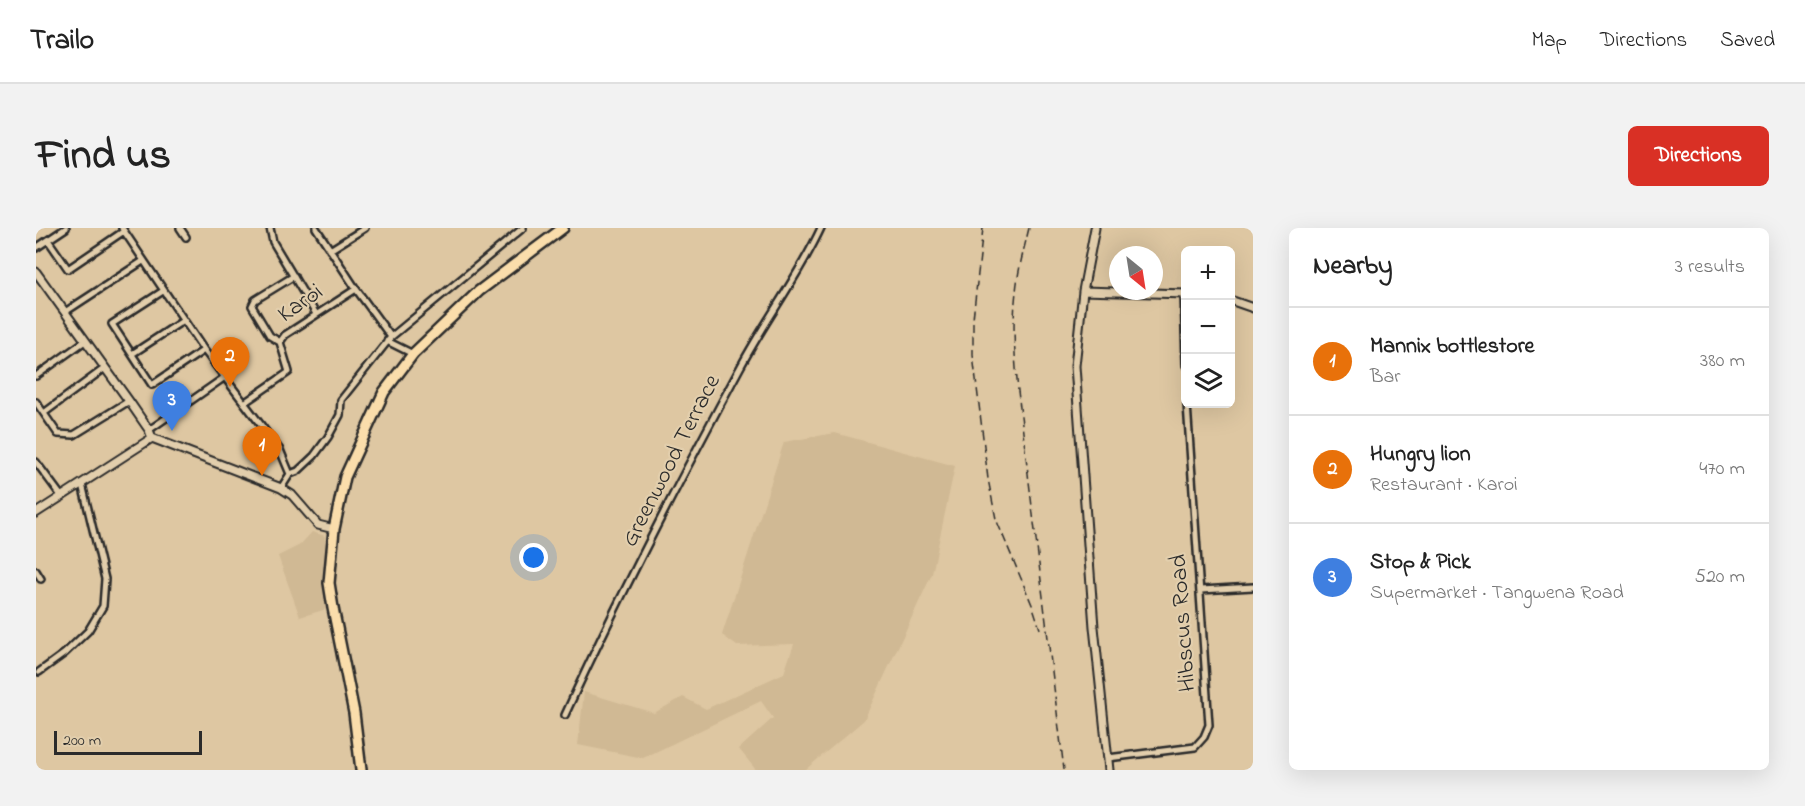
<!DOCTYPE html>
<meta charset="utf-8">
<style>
:root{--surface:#fff;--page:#f2f2f2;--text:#222;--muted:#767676;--line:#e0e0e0;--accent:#d93025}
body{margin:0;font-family:"Indie Flower",sans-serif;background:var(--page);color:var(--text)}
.controls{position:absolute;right:18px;top:18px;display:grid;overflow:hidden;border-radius:9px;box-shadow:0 6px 24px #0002}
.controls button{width:54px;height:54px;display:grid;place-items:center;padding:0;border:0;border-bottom:2px solid var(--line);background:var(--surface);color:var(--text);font:30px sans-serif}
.compass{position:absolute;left:1073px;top:18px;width:54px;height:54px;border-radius:50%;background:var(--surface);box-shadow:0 6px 24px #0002;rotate:150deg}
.scale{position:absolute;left:18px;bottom:15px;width:148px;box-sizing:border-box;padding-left:6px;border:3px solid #2b2b2b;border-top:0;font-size:16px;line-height:21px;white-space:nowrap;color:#2b2b2b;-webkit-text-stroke:4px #e2ceac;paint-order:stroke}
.you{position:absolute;left:498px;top:330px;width:21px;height:21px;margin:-15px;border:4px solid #fff;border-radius:50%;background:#1a73e8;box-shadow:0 0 0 9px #1a73e833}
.badge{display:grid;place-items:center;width:39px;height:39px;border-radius:50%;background:var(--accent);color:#fff;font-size:20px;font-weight:700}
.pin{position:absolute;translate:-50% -50px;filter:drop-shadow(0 2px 3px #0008)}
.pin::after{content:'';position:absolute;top:32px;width:21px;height:18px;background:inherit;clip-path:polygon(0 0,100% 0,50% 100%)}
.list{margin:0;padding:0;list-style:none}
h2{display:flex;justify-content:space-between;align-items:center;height:78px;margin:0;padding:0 24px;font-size:26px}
h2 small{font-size:20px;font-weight:400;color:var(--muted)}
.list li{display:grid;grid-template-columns:39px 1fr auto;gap:18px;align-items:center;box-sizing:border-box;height:108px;padding:0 24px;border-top:2px solid var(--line)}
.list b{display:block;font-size:22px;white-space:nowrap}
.list p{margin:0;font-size:20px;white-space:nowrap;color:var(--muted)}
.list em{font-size:20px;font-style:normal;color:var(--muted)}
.icon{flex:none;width:33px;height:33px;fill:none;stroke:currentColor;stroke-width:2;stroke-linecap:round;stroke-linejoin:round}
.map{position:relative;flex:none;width:1217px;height:542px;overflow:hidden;border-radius:9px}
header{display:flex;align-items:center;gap:36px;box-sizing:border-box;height:84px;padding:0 30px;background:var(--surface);border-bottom:2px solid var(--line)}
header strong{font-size:28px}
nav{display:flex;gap:33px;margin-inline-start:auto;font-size:21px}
.intro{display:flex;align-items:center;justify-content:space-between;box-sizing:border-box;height:144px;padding:0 36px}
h1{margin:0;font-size:42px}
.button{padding:15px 27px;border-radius:9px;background:var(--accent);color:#fff;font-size:21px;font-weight:700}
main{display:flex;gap:36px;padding:0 36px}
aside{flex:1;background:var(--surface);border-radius:9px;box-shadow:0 6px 24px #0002}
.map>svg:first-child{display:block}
.built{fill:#d0b994}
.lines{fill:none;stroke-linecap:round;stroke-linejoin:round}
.minor-casing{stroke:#2b2b2b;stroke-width:10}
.tertiary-casing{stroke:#2b2b2b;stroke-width:11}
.primary-casing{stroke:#2b2b2b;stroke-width:14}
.minor{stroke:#e2ceac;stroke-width:5}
.tertiary{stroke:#e2ceac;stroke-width:7}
.primary{stroke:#faddab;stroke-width:9}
.rail{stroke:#2b2b2b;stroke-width:1.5;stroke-dasharray:9 4.5;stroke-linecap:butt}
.labels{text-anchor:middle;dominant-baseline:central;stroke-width:4.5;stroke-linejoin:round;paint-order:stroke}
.street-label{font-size:24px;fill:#2b2b2b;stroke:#e2ceac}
</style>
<header>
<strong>Trailo</strong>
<nav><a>Map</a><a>Directions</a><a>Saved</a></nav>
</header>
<div class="intro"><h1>Find us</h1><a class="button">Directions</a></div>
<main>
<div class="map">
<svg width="1217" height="542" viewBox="0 0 1217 542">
<rect width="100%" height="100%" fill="#dec7a2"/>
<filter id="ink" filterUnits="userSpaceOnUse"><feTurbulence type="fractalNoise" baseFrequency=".0167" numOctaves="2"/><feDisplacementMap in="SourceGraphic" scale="12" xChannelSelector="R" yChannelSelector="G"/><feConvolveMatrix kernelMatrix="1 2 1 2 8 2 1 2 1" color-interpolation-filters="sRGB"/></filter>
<g filter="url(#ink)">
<path class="built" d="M799,205L919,238L896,346L828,492L769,542H720L703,521L737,490L725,473L607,530L542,517L548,464L618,485L647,469L670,481L748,445L758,416L701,418L686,407L748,214Z
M276,304L289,308L294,380L264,389L242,328L264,317Z"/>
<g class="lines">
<g class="minor-casing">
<path id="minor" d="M86,0L168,122L244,222L254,246L245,260
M144,0L150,9
M234,0L237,14L280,86
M280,0L320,61L355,109
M12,12L32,41L88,3
M0,20L30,0
M294,22L329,0
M127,63L76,96L116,157L168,122
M1148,66L1150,137
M29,84L107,33
M351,113L377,126
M244,114L234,108L216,78L219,72L258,48
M96,126L148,92
M0,148L49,113
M0,174L22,206L38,207L93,173
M208,175L253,144L244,114L249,107L320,61
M8,185L69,140
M113,202L189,149
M0,234L26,269
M254,246L262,243L278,228L292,209L304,187L305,172L355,109L487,0
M0,343L5,351
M1165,362L1217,359
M3,444L29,425L52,403L67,378L69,351L46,256
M529,487C583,369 643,253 705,138C730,91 763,48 785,0
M1072,530L1159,519L1168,509L1173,497L1151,176"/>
</g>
<g class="tertiary-casing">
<path id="tertiary" d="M1059,0L1047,63L1039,138L1058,399L1073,542
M0,44L93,173L113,202L116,210
M1047,63L1150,66
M1194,72L1217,80
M0,285L116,210L245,260L256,267L282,297L298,301"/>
</g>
<g class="primary-casing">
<path id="primary" d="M325,542L318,485L297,380L293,355L298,301L309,249L348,164L377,126L443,63L527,0"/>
</g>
<use href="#minor" class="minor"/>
<use href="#tertiary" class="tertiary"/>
<use href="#primary" class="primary"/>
<path class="rail" d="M947,0L937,91V127L952,251L960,291L997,379L1004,401
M993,0C988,21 982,42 980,64C976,97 979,130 982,163L1028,542"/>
</g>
</g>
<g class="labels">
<g class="street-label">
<text transform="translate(265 76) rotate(-35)">Karoi</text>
<text transform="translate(636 233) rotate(-63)">Greenwood Terrace</text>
<text transform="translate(1148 395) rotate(-94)">Hibscus Road</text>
</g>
</g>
</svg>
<div class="controls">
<button>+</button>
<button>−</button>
<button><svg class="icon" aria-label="layers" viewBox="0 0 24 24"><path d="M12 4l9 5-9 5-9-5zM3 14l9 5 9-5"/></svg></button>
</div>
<svg class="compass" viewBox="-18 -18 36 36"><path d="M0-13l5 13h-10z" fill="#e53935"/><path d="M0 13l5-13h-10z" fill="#767676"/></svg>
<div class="scale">200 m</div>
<div class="you"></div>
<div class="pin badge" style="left:226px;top:248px;background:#e8710a">1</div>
<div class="pin badge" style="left:194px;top:159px;background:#e8710a">2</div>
<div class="pin badge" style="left:136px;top:203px;background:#3f7fe0">3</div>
</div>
<aside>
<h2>Nearby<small>3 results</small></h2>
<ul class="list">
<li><span class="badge" style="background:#e8710a">1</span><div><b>Mannix bottlestore</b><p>Bar</p></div><em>380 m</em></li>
<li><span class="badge" style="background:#e8710a">2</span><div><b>Hungry lion</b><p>Restaurant · Karoi</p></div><em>470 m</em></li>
<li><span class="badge" style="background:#3f7fe0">3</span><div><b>Stop &amp; Pick</b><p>Supermarket · Tangwena Road</p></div><em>520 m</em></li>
</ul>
</aside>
</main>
